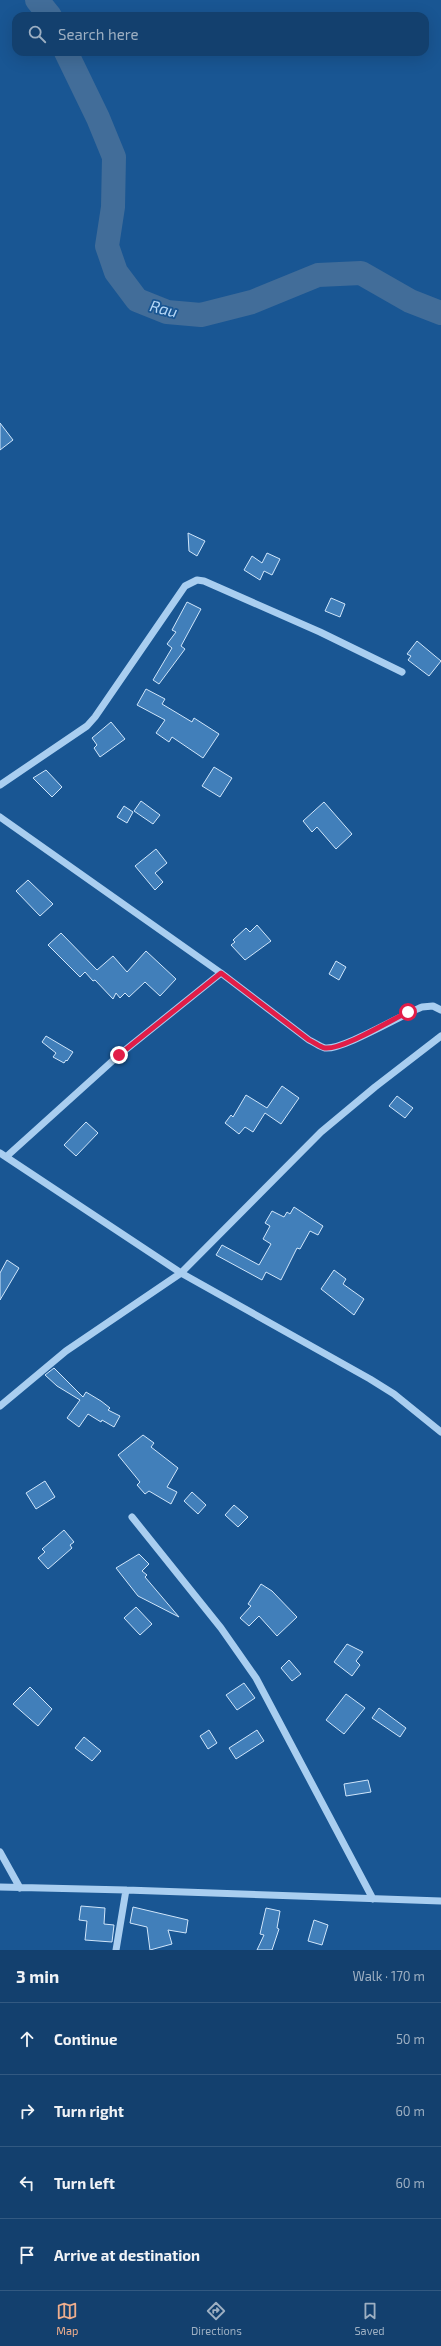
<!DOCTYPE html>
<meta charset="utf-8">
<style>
:root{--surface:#13406e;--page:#204b76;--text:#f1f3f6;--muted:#9dafc2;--line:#325981;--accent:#eead8d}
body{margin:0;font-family:"Exo 2",sans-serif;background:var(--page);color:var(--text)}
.stop{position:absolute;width:12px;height:12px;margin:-9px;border:3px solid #e11d48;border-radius:50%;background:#fff}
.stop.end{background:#e11d48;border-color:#fff;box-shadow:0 1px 4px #0008}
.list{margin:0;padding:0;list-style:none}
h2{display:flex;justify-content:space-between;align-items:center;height:52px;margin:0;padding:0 16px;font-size:17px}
h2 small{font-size:13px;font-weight:400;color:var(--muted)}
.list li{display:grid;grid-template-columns:26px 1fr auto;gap:12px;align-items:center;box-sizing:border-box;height:72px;padding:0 16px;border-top:1px solid var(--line)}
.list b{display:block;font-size:15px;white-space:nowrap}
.list em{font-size:13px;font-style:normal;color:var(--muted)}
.icon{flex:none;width:22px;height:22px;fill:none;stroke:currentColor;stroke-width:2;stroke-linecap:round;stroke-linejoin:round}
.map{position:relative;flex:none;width:441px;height:1950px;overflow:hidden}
.search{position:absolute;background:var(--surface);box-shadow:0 4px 16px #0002;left:12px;right:12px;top:12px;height:44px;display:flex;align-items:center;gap:10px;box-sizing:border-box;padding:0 14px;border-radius:12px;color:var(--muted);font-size:15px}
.sheet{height:340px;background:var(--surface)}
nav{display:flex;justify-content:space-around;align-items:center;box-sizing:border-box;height:56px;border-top:1px solid var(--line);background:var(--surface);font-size:11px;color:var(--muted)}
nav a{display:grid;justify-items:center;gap:2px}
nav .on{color:var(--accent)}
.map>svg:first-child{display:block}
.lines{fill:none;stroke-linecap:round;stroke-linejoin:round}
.river{stroke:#426d99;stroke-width:24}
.building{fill:#417fba;stroke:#d0e6fb}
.minor{stroke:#a9cef0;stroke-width:7}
.route{stroke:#e11d48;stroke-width:5}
.labels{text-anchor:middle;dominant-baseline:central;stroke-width:3.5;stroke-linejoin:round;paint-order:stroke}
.water-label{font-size:16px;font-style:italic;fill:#b5d7f7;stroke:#195693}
</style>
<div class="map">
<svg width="441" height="1950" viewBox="0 0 441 1950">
<rect width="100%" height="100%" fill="#195693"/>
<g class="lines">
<path class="river" d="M37,0L50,16
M66,52L98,118L114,157L113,207L107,246L116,272L137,300L167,312L201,315L252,302L318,275L361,273L410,301L441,313"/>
</g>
<path class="building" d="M0,423L13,440L0,450Z
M188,533L205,541L197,556L189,551Z
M267,553L280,559L272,575L264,571L260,580L244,570L252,556L262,563Z
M331,598L345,604L340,617L325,611Z
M187,602L201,609L181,646L185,649L159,684L153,680L172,648L167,644L176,632L172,630Z
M417,641L441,661L429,676L408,660L411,656L407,654Z
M146,689L165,699L162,704L192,722L194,718L219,734L203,758L172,737L169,742L156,733L165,720L137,705Z
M111,722L125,739L100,757L94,748L97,745L92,738Z
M214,767L232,778L220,797L202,786Z
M46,770L62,787L52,797L33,778Z
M141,801L160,815L153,824L134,811Z
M324,802L352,834L336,849L317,827L312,832L303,821Z
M124,806L133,812L127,823L117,817Z
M156,849L167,863L155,873L163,882L155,890L135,866Z
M28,880L53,904L40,916L16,891Z
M257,925L271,941L245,960L231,945L235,942L233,940L246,928L250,932Z
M61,933L97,970L113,956L127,972L146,951L176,979L160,996L145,982L129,997L125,993L120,998L116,993L113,999L95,980L93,981L85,972L80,977L48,945Z
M336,961L346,967L339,980L329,974Z
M46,1036L73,1052L67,1061L66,1060L64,1063L53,1057L56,1053L42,1042Z
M282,1086L299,1098L281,1124L265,1113L253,1132L245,1127L239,1134L225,1123L231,1115L233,1117L246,1095L267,1108Z
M397,1096L413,1108L405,1118L389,1106Z
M86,1122L98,1133L76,1156L64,1145Z
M294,1207L323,1226L318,1235L310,1231L300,1249L297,1248L281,1280L266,1272L262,1280L216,1255L222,1245L259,1265L271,1244L263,1239L270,1226L265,1223L272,1211L284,1217L287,1212L290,1214Z
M7,1260L19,1268L0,1300V1273Z
M334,1270L346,1279L343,1284L364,1299L354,1315L321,1289Z
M54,1368L83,1397L86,1392L101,1401L110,1408L108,1410L120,1416L114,1427L102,1420L101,1422L88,1414L79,1427L67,1418L80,1400L57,1386L45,1375Z
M143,1435L154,1443L151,1447L178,1468L167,1487L177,1492L171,1504L149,1491L145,1494L137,1485L140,1482L118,1455Z
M45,1481L55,1497L36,1509L26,1493Z
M192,1492L206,1505L198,1514L184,1501Z
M234,1505L248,1517L238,1527L225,1515Z
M64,1530L74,1542L70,1545L72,1548L48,1569L38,1558L45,1552L42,1549Z
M139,1554L149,1564L142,1571L147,1575L145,1577L179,1617L138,1596L116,1568Z
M261,1584L272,1591L297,1617L277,1636L259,1616L249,1626L240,1618L251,1606L248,1604Z
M136,1607L152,1624L140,1635L124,1618Z
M347,1644L363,1652L356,1661L360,1665L352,1676L334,1662Z
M289,1660L301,1674L292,1681L281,1668Z
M244,1683L255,1698L237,1710L226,1695Z
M30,1687L52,1709L38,1726L13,1704Z
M346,1694L365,1708L344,1734L326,1720Z
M379,1708L406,1728L400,1737L372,1718Z
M209,1730L217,1743L208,1749L200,1736Z
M257,1730L264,1741L236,1759L229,1748Z
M84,1737L101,1751L92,1761L75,1748Z
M368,1780L371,1792L346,1796L344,1784Z
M81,1906L105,1908L104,1924L114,1925L112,1942L85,1940L87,1921L79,1920Z
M133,1907L188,1920L186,1933L168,1930L172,1944L150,1950L147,1927L130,1923Z
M266,1908L280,1911L277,1928L279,1929L272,1950H257L264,1935L260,1934Z
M314,1920L328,1925L322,1945L308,1941Z"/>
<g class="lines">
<path class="minor" d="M0,785L87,726L95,717L185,586L197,580L204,581L320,632L402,672
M0,817L221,973L309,1040C314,1042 320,1047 325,1048C343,1050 401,1015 422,1007L433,1006L441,1010
M0,1153L181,1273L370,1379L394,1394L441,1432
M6,1157L119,1055L221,973
M0,1406L66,1351L181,1273L321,1132L375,1087L441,1036
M132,1517L221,1628L256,1678L373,1899
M0,1852L20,1888
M0,1887L126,1890L441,1901
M116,1950L126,1890"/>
</g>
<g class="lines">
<path class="route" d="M119,1055L221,973L309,1040C314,1042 320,1047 325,1048C342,1050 391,1020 408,1012"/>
</g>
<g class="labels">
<g class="water-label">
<text transform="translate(164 308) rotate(15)">Rau</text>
</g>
</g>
</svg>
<div class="stop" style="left:408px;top:1012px"></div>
<div class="stop end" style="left:119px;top:1055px"></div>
<div class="search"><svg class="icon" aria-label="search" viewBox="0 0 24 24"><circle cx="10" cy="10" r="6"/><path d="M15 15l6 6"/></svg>Search here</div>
</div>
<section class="sheet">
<h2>3 min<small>Walk · 170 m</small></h2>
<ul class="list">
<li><svg class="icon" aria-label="ahead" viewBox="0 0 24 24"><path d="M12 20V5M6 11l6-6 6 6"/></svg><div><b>Continue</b></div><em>50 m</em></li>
<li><svg class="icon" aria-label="right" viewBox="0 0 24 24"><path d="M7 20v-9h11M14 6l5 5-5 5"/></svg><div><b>Turn right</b></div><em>60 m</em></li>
<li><svg class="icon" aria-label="left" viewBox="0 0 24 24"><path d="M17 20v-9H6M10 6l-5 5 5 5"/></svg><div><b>Turn left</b></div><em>60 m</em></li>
<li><svg class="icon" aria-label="arrive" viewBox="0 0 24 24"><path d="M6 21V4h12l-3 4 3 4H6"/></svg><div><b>Arrive at destination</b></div></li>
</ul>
</section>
<nav>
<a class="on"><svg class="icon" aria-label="map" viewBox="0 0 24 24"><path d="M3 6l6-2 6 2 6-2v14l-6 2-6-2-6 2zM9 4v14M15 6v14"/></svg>Map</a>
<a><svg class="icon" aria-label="directions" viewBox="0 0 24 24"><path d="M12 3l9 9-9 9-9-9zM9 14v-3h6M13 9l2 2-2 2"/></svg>Directions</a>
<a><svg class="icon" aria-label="saved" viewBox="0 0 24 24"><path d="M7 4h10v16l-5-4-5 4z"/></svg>Saved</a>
</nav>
